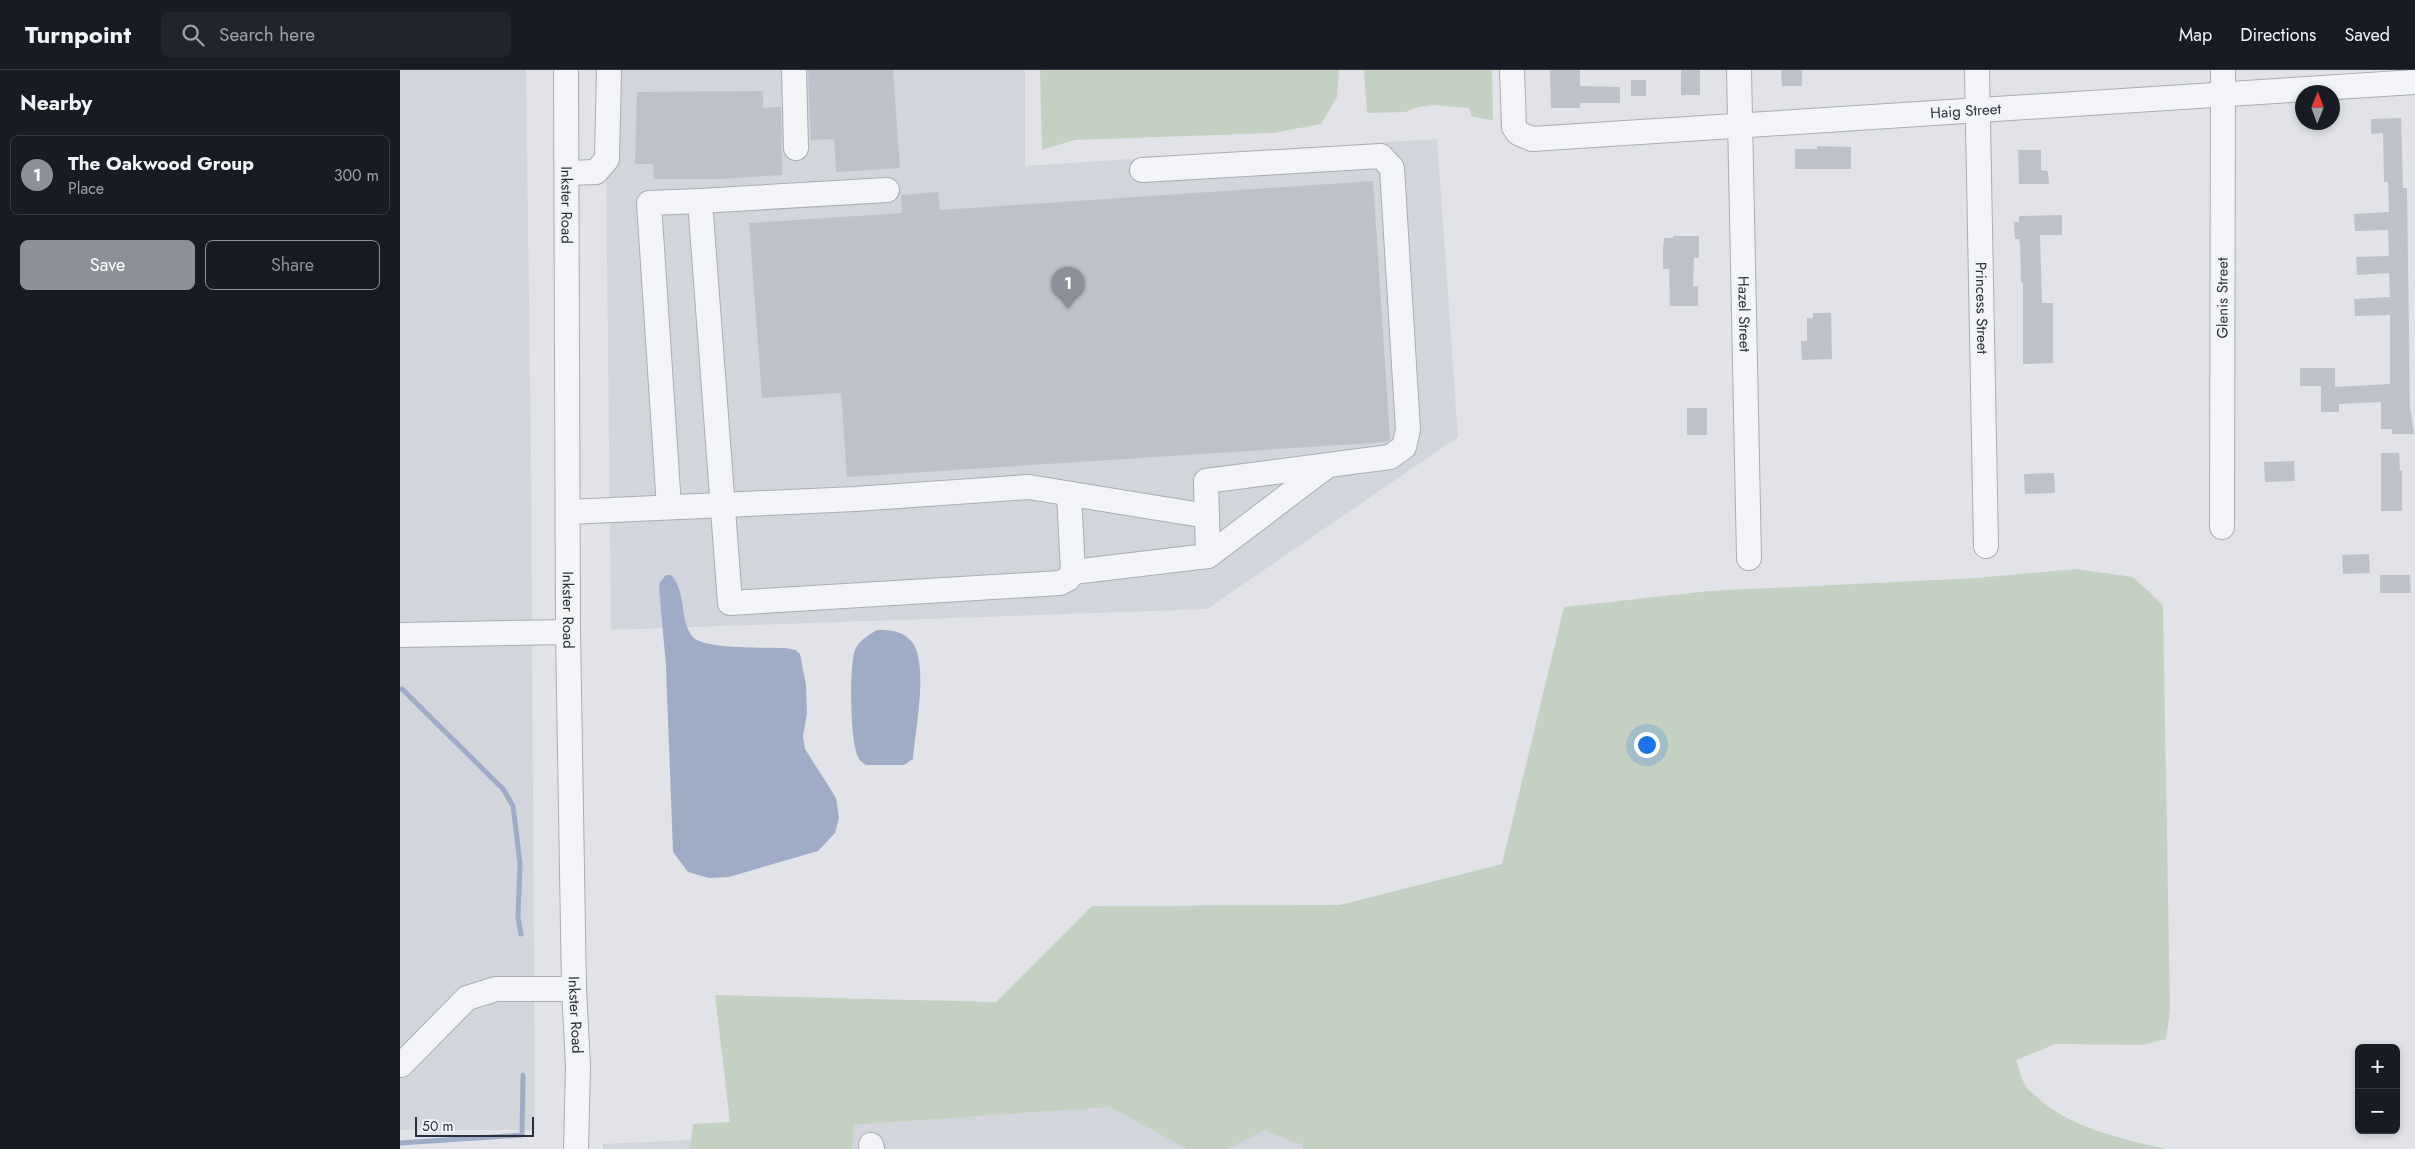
<!DOCTYPE html>
<meta charset="utf-8">
<style>
:root{--surface:#171b24;--page:#20242c;--text:#f1f3f6;--muted:#9ea1a6;--line:#363941;--accent:#8c9099}
body{margin:0;font-family:Jost,sans-serif;background:var(--page);color:var(--text)}
.controls{position:absolute;right:15px;bottom:15px;display:grid;overflow:hidden;border-radius:8px;box-shadow:0 2px 8px #0003}
.controls button{width:45px;height:45px;display:grid;place-items:center;padding:0;border:0;border-bottom:1px solid var(--line);background:var(--surface);color:var(--text);font:25px sans-serif}
.compass{position:absolute;left:1895px;top:15px;width:45px;height:45px;border-radius:50%;background:var(--surface);box-shadow:0 2px 8px #0003;rotate:1deg}
.scale{position:absolute;left:15px;bottom:12px;width:119px;box-sizing:border-box;padding-left:5px;border:2px solid #2a2f3e;border-top:0;font-size:14px;line-height:18px;white-space:nowrap;color:#2a2f3e;-webkit-text-stroke:4px #f0f2f6;paint-order:stroke}
.you{position:absolute;left:1246px;top:674px;width:18px;height:18px;margin:-12px;border:4px solid #fff;border-radius:50%;background:#1a73e8;box-shadow:0 0 0 8px #1a73e833}
.badge{display:grid;place-items:center;width:32px;height:32px;border-radius:50%;background:var(--accent);color:#fff;font-size:16px;font-weight:700}
.pin{position:absolute;translate:-50% -41px;filter:drop-shadow(0 1px 2px #0008)}
.pin::after{content:'';position:absolute;top:26px;width:18px;height:15px;background:inherit;clip-path:polygon(0 0,100% 0,50% 100%)}
.list{margin:0;padding:0;list-style:none}
h2{display:flex;justify-content:space-between;align-items:center;height:65px;margin:0;padding:0 20px;font-size:21px}
h2 small{font-size:16px;font-weight:400;color:var(--muted)}
.list li{display:grid;grid-template-columns:32px 1fr auto;gap:15px;align-items:center;box-sizing:border-box;height:80px;margin:0 10px 10px;padding:0 10px;border:1px solid var(--line);border-radius:8px}
.list b{display:block;font-size:19px;white-space:nowrap}
.list p{margin:0;font-size:16px;white-space:nowrap;color:var(--muted)}
.list em{font-size:16px;font-style:normal;color:var(--muted)}
.actions{display:flex;gap:10px;padding:15px 20px}
.actions a{flex:1;padding:11px 0;border:1px solid var(--accent);border-radius:8px;text-align:center;font-size:18px;color:var(--accent)}
.actions .main{background:var(--accent);color:#fff}
.icon{flex:none;width:28px;height:28px;fill:none;stroke:currentColor;stroke-width:2;stroke-linecap:round;stroke-linejoin:round}
.map{position:relative;flex:none;width:2015px;height:1079px;overflow:hidden}
header{display:flex;align-items:center;gap:30px;box-sizing:border-box;height:70px;padding:0 25px;background:var(--surface);border-bottom:1px solid var(--line)}
header strong{font-size:24px}
nav{display:flex;gap:28px;margin-inline-start:auto;font-size:18px}
.search{width:350px;height:45px;background:var(--page);display:flex;align-items:center;gap:12px;box-sizing:border-box;padding:0 18px;border-radius:8px;color:var(--muted);font-size:19px}
main{display:flex}
aside{flex:1;background:var(--surface)}
.map>svg:first-child{display:block}
.built{fill:#d3d5dd}
.green{fill:#c4d1c2}
.water{fill:#9facc5}
.lines{fill:none;stroke-linecap:round;stroke-linejoin:round}
.stream{stroke:#9facc5;stroke-width:5}
.building{fill:#bec1ca}
.minor-casing{stroke:#aaadb5;stroke-width:26}
.minor{stroke:#f3f4f7;stroke-width:24}
.labels{text-anchor:middle;dominant-baseline:central;stroke-width:4;stroke-linejoin:round;paint-order:stroke}
.street-label{font-size:15px;fill:#2a2f3e;stroke:#f0f2f6}
</style>
<header>
<strong>Turnpoint</strong>
<div class="search"><svg class="icon" aria-label="search" viewBox="0 0 24 24"><circle cx="10" cy="10" r="6"/><path d="M15 15l6 6"/></svg>Search here</div>
<nav><a>Map</a><a>Directions</a><a>Saved</a></nav>
</header>
<main>
<aside>
<h2>Nearby<small></small></h2>
<ul class="list">
<li><span class="badge">1</span><div><b>The Oakwood Group</b><p>Place</p></div><em>300 m</em></li>
</ul>
<div class="actions"><a class="main">Save</a><a>Share</a></div>
</aside>
<div class="map">
<svg width="2015" height="1079" viewBox="0 0 2015 1079">
<rect width="100%" height="100%" fill="#e1e3e8"/>
<path class="built" d="M0,0H126L131,382L135,1060H0Z
M205,0H625V96L1037,69L1058,367L807,539L211,560Z
M710,1037L786,1079H452L454,1055Z
M864,1061L904,1075L902,1079H828Z
M291,1070L290,1079H203V1074Z"/>
<path class="green" d="M640,0H939L937,27L921,54L873,63L675,70L642,80Z
M964,0H1092L1093,50L1072,47L1069,38L1033,35L1018,37L1006,42L967,43Z
M1675,499L1733,507L1763,535L1770,940L1766,969L1742,975L1656,974L1616,990C1619,999 1622,1012 1628,1019C1665,1057 1717,1068 1767,1079H902L903,1075L864,1061L828,1079H786L710,1037L454,1055L452,1079H290L293,1054L330,1052L315,925L596,932L692,836L940,835L1102,794L1164,537L1309,521L1576,508Z"/>
<path class="water" d="M266,505H271C281,515 282,532 284,545C285,552 288,562 293,567C305,580 366,577 385,578L396,580L400,584L406,615L407,644L403,666L405,679L436,728L439,748L435,763L418,781L329,807L309,808L288,802L273,782L266,596L259,518L260,512Z
M477,560C490,560 502,560 512,572C529,593 515,662 513,689L504,695H466C463,693 459,690 458,687C450,672 449,596 455,580C459,571 468,565 477,560Z"/>
<g class="lines">
<path class="stream" d="M2,619L103,719L113,736L120,793L118,848L121,864
M0,1073L122,1065L123,1005"/>
</g>
<path class="building" d="M408,0H493L500,98L436,102L434,69L411,70Z
M1150,0H1180V16L1220,17V33H1180V38H1151Z
M1281,0H1300V25H1281Z
M1381,0H1402V16H1382Z
M1231,10H1246V26H1231Z
M363,21V38L381,37L382,105L321,109H254L253,94H235L237,22Z
M2001,48L2003,118H2007L2010,336L2014,364H1992V359H1981V332L1939,334V342H1921V316H1900V298H1935V317L1990,314V245L1955,246L1954,229L1990,227L1989,203L1957,205L1956,187L1989,186L1988,160L1955,161L1954,144L1989,142L1988,112H1984L1983,63L1971,64V49Z
M1417,76L1451,77V99H1395V79H1417Z
M1618,80H1641V100L1648,101L1649,114H1619Z
M973,111L990,370L987,372L447,407L441,323L362,328L349,153L502,143L501,125L538,122L540,140Z
M1662,145V165H1640L1642,233H1653V293L1623,294V212H1621L1620,174L1619,169H1615L1614,152H1619V146Z
M1273,166H1299V188H1294L1293,216H1298V236H1270L1269,199H1263V178L1264,168H1273Z
M1413,243H1431L1432,289L1402,290L1401,271H1407V248H1413Z
M1287,338H1307V365H1287Z
M1981,383H1999L2000,400L2002,401V441H1981Z
M1894,391L1895,411L1865,412L1864,392Z
M1654,403L1655,423L1625,424L1624,404Z
M1969,484L1970,503L1943,504L1942,485Z
M1980,505H2010L2011,523H1980Z"/>
<g class="lines">
<g class="minor-casing">
<g id="minor">
<path id="s1" d="M166,0L168,562L174,919L178,996L176,1079"/>
<path d="M394,0L396,78"/>
<path id="s2" d="M1112,0L1114,57L1118,63L1132,69L2015,12"/>
<path id="s3" d="M1339,0L1349,488"/>
<path id="s4" d="M1577,0L1586,476"/>
<path d="M742,100L981,86L992,98L1008,360L1004,377L990,387L806,411L808,486"/>
<path d="M167,103L196,102L207,89L209,0"/>
<path d="M487,120L300,131L330,533L660,513L668,509L673,502L669,424"/>
<path d="M269,437L249,133L300,131"/>
<path d="M168,442L455,429L629,417L807,446"/>
<path id="s5" d="M1822,457L1823,0"/>
<path d="M673,502L808,486L927,396"/>
<path d="M0,565L168,562"/>
<path d="M1,995L67,928L96,919H174"/>
<path d="M471,1075L472,1079"/>
</g>
</g>
<use href="#minor" class="minor"/>
</g>
<g class="labels">
<g class="street-label">
<text stroke="none"><textPath href="#s2" startOffset="514">Haig Street</textPath></text>
<text stroke="none"><textPath href="#s1" startOffset="135">Inkster Road</textPath></text>
<text stroke="none"><textPath href="#s5" startOffset="229">Glenis Street</textPath></text>
<text stroke="none"><textPath href="#s4" startOffset="238">Princess Street</textPath></text>
<text stroke="none"><textPath href="#s3" startOffset="244">Hazel Street</textPath></text>
<text stroke="none"><textPath href="#s1" startOffset="540">Inkster Road</textPath></text>
<text stroke="none"><textPath href="#s1" startOffset="945">Inkster Road</textPath></text>
</g>
</g>
</svg>
<div class="controls">
<button>+</button>
<button>−</button>
</div>
<svg class="compass" viewBox="-18 -18 36 36"><path d="M0-13l5 13h-10z" fill="#e53935"/><path d="M0 13l5-13h-10z" fill="#9ea1a6"/></svg>
<div class="scale">50 m</div>
<div class="you"></div>
<div class="pin badge" style="left:668px;top:238px">1</div>
</div>
</main>
